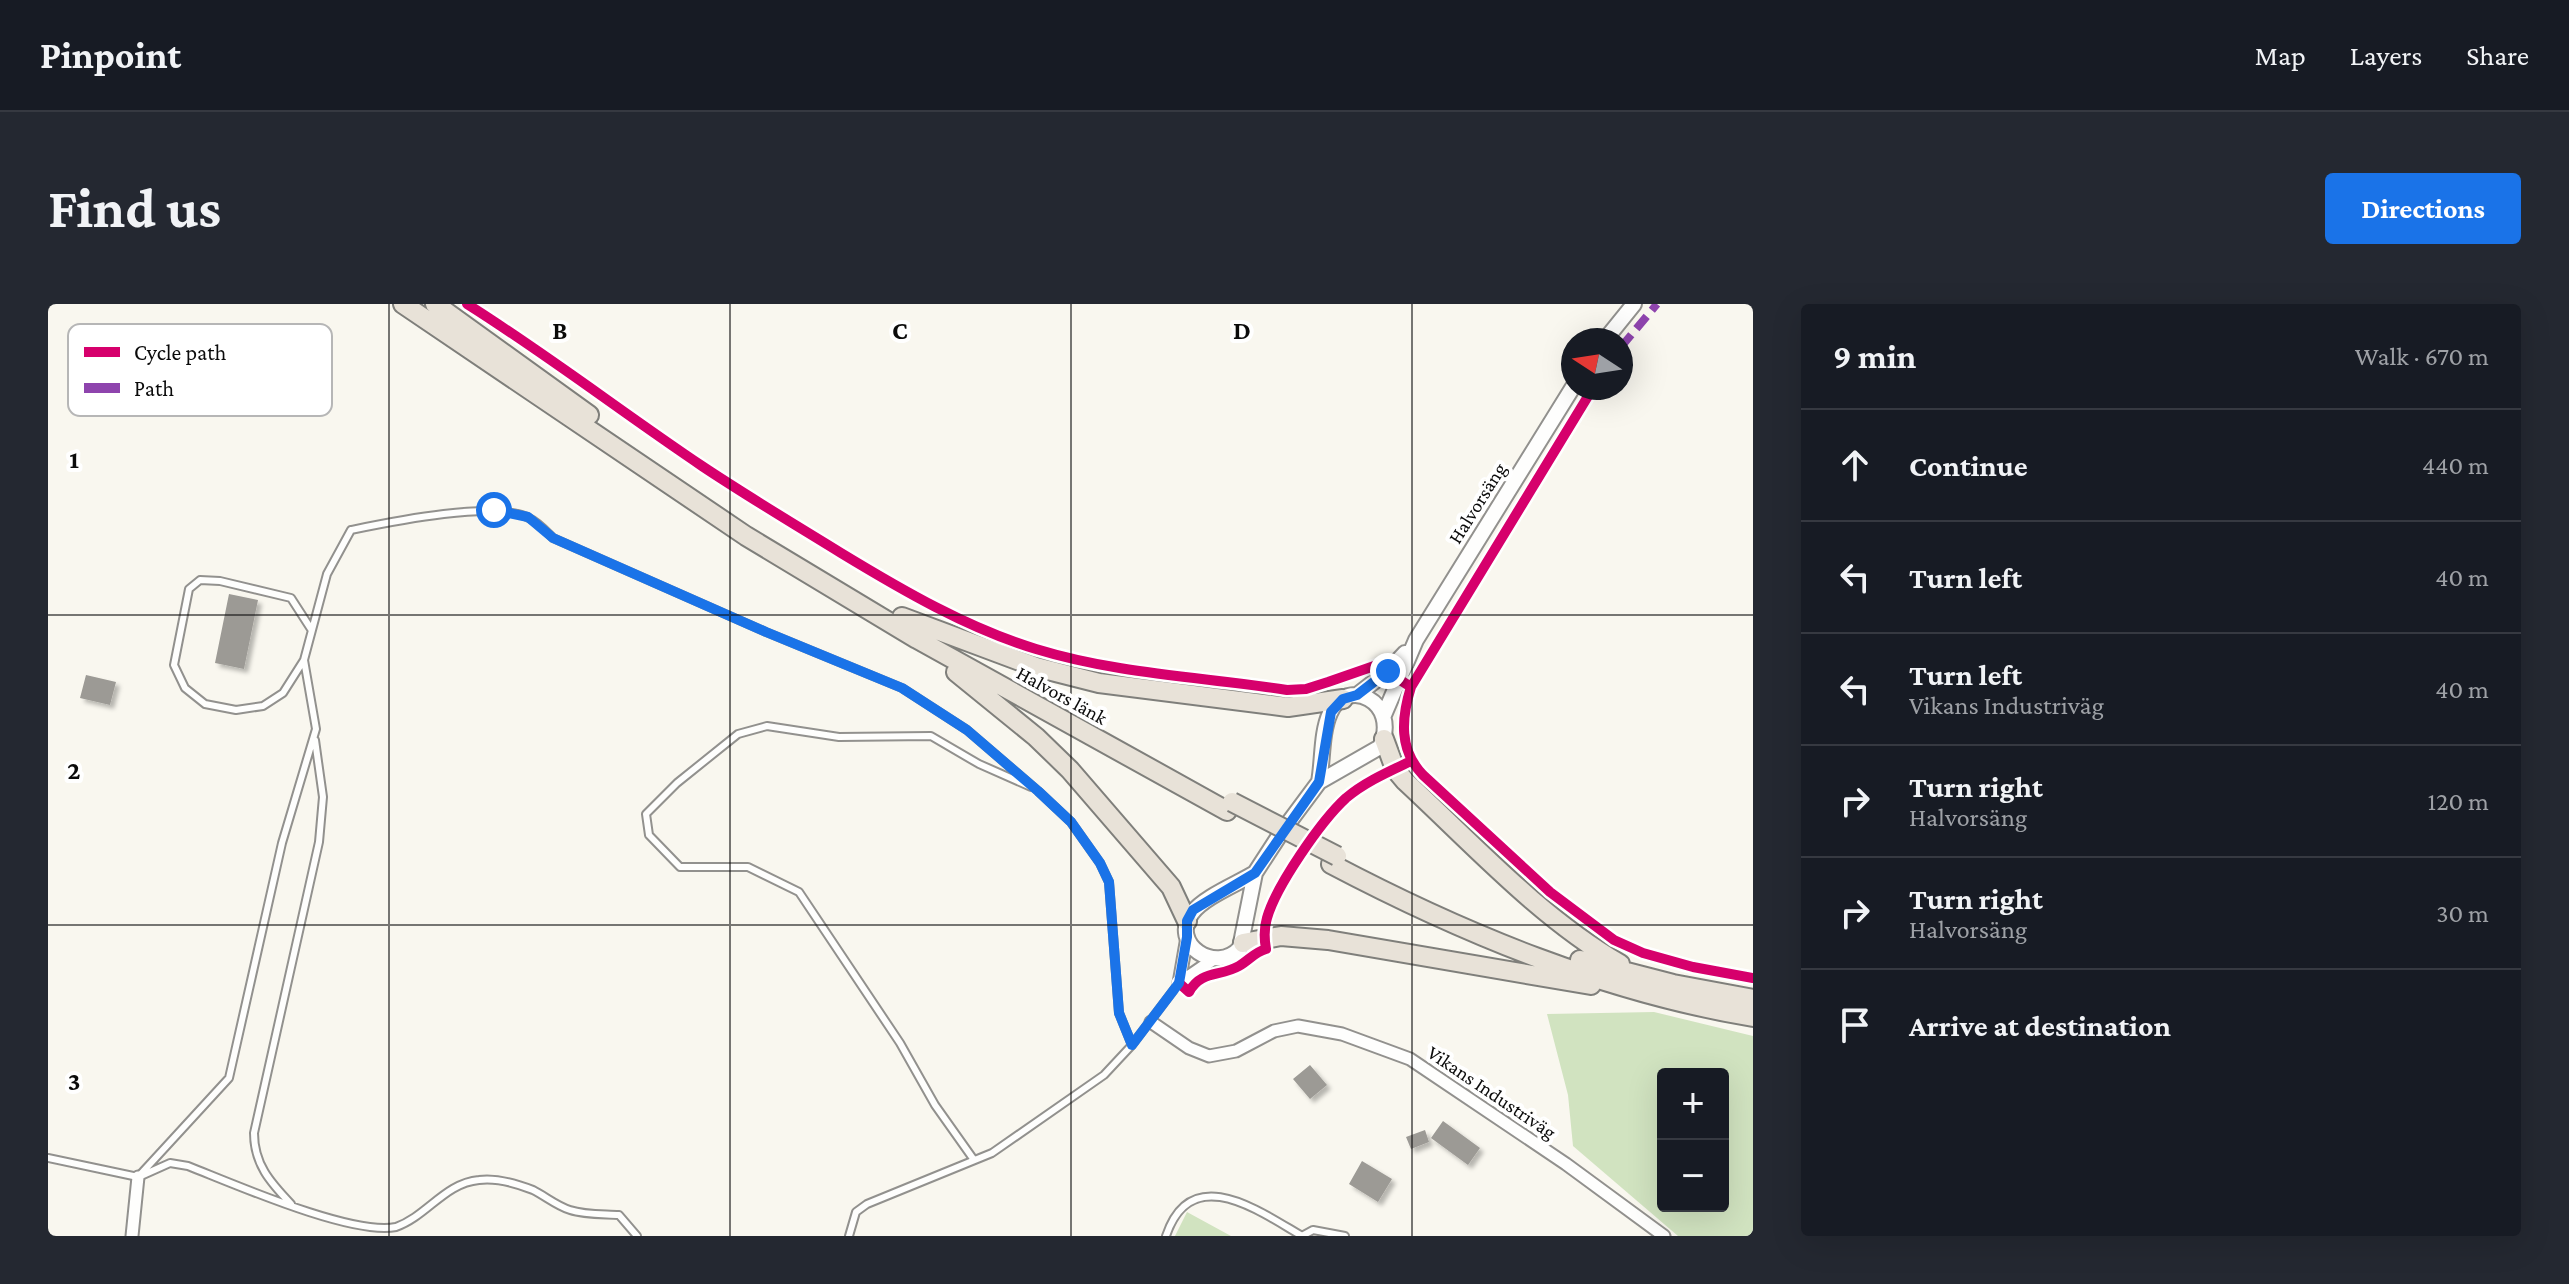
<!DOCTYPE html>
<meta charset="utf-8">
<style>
:root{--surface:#171b24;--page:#242831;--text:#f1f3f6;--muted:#9ea1a6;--line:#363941;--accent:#1a73e8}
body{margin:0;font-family:"Crimson Pro",serif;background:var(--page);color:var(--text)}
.controls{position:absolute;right:24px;bottom:24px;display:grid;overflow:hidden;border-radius:8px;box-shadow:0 8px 32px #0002}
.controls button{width:72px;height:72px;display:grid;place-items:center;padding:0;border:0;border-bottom:2px solid var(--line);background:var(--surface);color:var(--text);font:40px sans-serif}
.compass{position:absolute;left:1513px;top:24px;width:72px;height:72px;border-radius:50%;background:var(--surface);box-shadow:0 8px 32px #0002;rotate:282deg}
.stop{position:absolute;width:24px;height:24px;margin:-18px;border:6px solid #1a73e8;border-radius:50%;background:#fff}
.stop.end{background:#1a73e8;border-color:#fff;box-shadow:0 2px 8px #0008}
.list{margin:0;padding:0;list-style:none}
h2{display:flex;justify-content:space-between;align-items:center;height:104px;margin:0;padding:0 32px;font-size:34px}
h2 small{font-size:26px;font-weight:400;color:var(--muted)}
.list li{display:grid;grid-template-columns:52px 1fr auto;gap:24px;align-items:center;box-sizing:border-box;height:112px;padding:0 32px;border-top:2px solid var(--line)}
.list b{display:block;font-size:30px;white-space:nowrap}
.list p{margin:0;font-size:26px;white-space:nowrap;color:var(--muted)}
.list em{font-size:26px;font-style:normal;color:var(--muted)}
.icon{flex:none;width:44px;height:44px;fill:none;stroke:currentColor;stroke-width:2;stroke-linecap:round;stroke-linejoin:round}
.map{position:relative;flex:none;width:1705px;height:932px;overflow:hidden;border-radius:8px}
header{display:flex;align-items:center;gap:48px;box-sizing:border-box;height:112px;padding:0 40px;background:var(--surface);border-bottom:2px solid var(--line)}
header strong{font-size:38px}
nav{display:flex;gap:44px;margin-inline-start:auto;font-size:28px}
.intro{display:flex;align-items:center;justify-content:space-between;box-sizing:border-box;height:192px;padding:0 48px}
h1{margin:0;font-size:56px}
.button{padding:20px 36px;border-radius:8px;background:var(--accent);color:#fff;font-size:28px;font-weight:700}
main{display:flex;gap:48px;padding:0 48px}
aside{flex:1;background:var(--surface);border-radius:8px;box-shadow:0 8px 32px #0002}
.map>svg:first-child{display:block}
.forest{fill:#d1e3c0;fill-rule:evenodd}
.building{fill:#9c9a95;filter:url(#shadow)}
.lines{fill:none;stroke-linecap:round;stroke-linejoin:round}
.service-casing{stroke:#92918e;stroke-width:10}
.minor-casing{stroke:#92918e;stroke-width:15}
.tertiary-casing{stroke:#92918e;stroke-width:18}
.trunk-casing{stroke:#7f7f7b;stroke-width:22}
.service{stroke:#fefefd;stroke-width:6}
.minor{stroke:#fefefd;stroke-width:11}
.tertiary{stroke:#fefefd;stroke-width:14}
.trunk{stroke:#e8e2d8;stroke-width:18}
.trunk-bridge-casing{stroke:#7f7f7b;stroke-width:22;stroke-linecap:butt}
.trunk-bridge{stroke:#e8e2d8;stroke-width:18}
.quiet{stroke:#8e44ad;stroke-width:8;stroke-dasharray:16 8;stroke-linecap:butt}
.cycleway-casing{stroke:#fff;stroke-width:15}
.cycleway{stroke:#d6006c;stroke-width:10}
.route{stroke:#1a73e8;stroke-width:10}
.grid{fill:none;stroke:#0b0b0b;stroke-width:2;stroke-opacity:0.55}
.labels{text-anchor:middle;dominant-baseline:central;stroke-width:8;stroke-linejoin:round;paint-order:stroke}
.street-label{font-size:20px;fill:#0b0b0b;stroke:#fff}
.key{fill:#fff;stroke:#b6b6b6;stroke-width:2}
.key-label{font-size:22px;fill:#0b0b0b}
.grid-label{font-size:26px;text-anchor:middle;font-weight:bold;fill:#0b0b0b;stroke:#fff;stroke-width:8;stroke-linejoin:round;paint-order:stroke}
</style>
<header>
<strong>Pinpoint</strong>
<nav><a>Map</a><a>Layers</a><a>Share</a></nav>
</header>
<div class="intro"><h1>Find us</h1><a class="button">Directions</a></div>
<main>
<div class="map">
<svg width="1705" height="932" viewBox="0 0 1705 932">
<defs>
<filter id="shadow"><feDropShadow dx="4" dy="4" stdDeviation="2" flood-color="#0004"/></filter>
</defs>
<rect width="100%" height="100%" fill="#f9f7ef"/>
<path class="forest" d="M1606,708L1705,732V932H1630L1525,842L1520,791L1499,710ZM1615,770H1675V902H1615Z
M1139,908L1183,932H1127Z"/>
<path class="building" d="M181,290L210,296L196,365L167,359Z
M38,371L68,378L62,401L32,394Z
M1262,761L1279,781L1262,795L1245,775Z
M1395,817L1432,844L1420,861L1383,834Z
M1377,826L1381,838L1363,845L1358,833Z
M1314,857L1344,875L1330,898L1301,880Z"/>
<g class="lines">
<g class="service-casing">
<path id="service" d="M263,325L243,294L172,277L152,276L141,285L126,361L137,384L157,400L188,406L215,402L235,389L256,356L279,270L303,226C342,218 447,196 481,214C490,218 498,227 505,234L718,328L854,384L919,426L990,487L1023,518L1052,559L1061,578L1071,709L1084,741
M0,854L90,873L181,774L234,539L268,425L256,356
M926,856L887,801L852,739L751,588L700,563H632L601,531L598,510L629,479L690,430L719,422L791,433L883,432L931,460L983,483
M93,872L122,859L140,862C186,880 304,932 348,923C379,912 397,879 431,876C448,874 470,880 485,886C497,892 509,902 522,906C537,911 555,910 571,911L589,932
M243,900C222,878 206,860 206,829L271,538L275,493L267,436
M801,932L808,908L819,900L944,849L1056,771L1084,741L1131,679
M1118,932C1143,857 1211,907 1254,932
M1254,932L1265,926L1297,932"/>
</g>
<g class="minor-casing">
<path id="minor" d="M1131,679L1139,633
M1131,679L1166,655
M1103,718L1141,744L1161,752L1188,747L1226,727L1250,722L1294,730L1362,755L1518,860L1616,932
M84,932L90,873"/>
</g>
<g class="tertiary-casing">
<path id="tertiary" d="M1557,36L1586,0
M1309,391L1340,367L1357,349
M1336,411L1368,336L1525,83
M1207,569C1189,580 1156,593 1144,609C1121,640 1168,671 1192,644L1207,569L1233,529L1271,478L1332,443C1353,397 1298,372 1282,409C1273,429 1275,456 1271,478"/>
</g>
<g class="trunk-casing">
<path id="trunk" d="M355,0L698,232L869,335L1179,507
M387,0L541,111
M854,313L988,363L1051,379L1240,403L1295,395
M908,368L988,433L1022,466L1123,583L1139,617
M1336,435L1347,465L1357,477C1425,540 1491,613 1572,660
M1283,560C1416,630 1557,688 1705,713
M1195,639L1233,632L1280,636L1543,681
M1532,656L1625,680L1705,695"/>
</g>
<use href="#service" class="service"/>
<use href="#minor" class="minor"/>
<use href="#tertiary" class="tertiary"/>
<use href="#trunk" class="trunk"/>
<g class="trunk-bridge-casing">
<path id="trunk-bridge" d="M1184,498L1289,552"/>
</g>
<use href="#trunk-bridge" class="trunk-bridge"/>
<path class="quiet" d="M1573,43L1609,0"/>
<g class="cycleway-casing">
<path id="cycleway" d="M419,0C500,51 575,109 654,162C699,192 746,220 793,249C854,286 919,324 988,345C1069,370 1155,373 1239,386L1258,385L1280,378L1329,361L1363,383
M1545,84L1363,383C1353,415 1351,446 1375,471L1502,588L1566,636L1595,649L1645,663L1705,674
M1131,679L1141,688C1153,666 1172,673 1191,662C1201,656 1207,648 1218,645C1216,634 1216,624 1219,614C1228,582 1273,517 1298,494C1317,478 1340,468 1363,457"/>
</g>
<use href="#cycleway" class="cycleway"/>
</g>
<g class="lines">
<path class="route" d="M446,206L480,213L505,234L718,328L854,384L919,426L990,487L1023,518L1052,559L1061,578L1071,709L1084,741L1131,679L1139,633V617L1145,606L1207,569L1271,478L1283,408L1295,395L1309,391L1340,367"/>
</g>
<path class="grid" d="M341,0V932M682,0V932M1023,0V932M1364,0V932M0,311H1705M0,621H1705"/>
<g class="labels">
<g class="street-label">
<text transform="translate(1429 199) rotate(-58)">Halvorsäng</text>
<text transform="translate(1014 391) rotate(29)">Halvors länk</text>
<text transform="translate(1444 788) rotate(34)">Vikans Industriväg</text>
</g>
</g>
<rect x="20" y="20" width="264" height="92" rx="12" class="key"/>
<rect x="36" y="43" width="36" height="10" fill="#d6006c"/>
<rect x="36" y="79" width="36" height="10" fill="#8e44ad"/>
<g class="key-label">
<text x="86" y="56">Cycle path</text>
<text x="86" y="92">Path</text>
</g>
<g class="grid-label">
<text x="512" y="35">B</text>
<text x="852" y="35">C</text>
<text x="1194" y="35">D</text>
<text x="26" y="164">1</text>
<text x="26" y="475">2</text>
<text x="26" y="786">3</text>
</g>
</svg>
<div class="controls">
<button>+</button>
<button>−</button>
</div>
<svg class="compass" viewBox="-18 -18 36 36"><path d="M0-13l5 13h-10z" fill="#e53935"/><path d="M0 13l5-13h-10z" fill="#9ea1a6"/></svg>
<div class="stop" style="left:446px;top:206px"></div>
<div class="stop end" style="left:1340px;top:367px"></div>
</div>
<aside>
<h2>9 min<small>Walk · 670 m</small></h2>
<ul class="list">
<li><svg class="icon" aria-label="ahead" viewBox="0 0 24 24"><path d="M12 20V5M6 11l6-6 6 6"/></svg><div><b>Continue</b></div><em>440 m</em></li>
<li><svg class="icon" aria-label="left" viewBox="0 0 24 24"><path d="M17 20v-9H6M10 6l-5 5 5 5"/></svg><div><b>Turn left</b></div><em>40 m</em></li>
<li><svg class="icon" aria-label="left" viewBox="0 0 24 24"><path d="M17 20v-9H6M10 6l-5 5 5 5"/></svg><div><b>Turn left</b><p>Vikans Industriväg</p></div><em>40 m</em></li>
<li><svg class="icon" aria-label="right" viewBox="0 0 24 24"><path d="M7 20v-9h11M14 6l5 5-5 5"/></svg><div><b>Turn right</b><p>Halvorsäng</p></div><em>120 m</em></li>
<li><svg class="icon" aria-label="right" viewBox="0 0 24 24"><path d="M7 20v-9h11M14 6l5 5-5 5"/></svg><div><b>Turn right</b><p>Halvorsäng</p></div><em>30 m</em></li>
<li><svg class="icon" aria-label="arrive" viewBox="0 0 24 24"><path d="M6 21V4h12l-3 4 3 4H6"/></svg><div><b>Arrive at destination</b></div></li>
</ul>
</aside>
</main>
